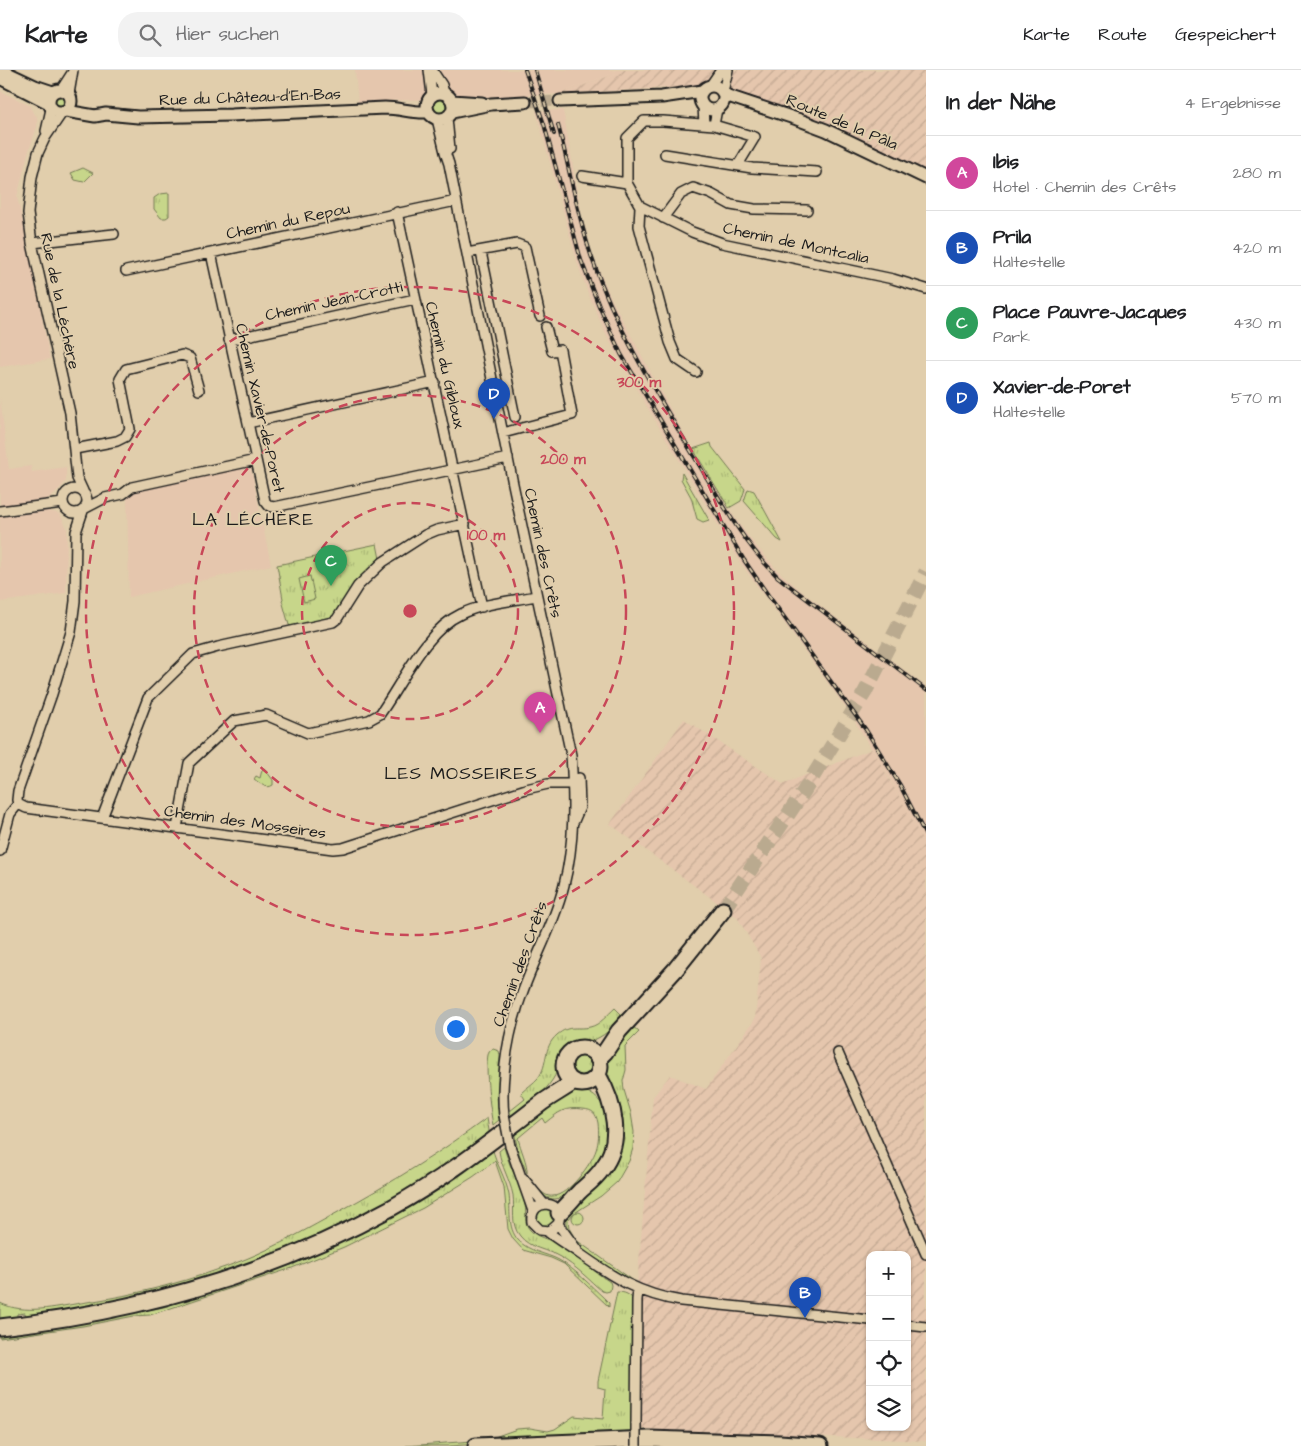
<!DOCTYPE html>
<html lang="de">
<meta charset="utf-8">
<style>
:root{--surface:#fff;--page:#f2f2f2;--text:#202124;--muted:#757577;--line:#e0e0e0;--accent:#7c3aed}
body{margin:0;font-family:"Architects Daughter",sans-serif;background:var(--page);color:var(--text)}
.controls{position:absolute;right:15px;bottom:15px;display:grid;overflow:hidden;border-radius:10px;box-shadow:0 1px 4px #0004}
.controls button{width:45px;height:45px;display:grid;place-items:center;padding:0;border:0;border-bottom:1px solid var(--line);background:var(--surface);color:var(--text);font:25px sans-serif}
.you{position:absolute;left:455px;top:958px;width:18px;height:18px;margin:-12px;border:4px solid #fff;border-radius:50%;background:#1a73e8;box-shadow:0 0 0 8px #1a73e833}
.badge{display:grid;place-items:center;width:32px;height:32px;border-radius:50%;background:var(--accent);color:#fff;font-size:16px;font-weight:700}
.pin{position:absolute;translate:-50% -41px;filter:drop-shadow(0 1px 2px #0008)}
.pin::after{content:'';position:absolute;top:26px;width:18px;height:15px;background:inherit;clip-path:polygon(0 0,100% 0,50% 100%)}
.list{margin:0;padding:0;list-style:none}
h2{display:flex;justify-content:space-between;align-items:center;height:65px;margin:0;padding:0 20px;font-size:21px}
h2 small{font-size:16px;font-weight:400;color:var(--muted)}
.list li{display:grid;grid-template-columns:32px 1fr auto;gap:15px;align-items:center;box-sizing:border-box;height:75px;padding:0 20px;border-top:1px solid var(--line)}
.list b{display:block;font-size:19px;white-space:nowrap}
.list p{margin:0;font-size:16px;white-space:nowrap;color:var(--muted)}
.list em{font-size:16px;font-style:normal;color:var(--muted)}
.icon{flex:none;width:28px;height:28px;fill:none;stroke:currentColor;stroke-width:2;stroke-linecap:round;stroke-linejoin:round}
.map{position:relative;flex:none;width:926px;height:1376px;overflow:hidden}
header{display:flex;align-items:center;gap:30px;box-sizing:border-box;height:70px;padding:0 25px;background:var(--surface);border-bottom:1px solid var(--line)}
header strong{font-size:24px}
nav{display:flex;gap:28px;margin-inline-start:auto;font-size:18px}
.search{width:350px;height:45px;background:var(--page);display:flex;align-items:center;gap:12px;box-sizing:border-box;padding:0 18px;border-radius:20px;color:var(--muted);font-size:19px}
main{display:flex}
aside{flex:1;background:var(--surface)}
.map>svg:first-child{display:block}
.built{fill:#e5c6ad}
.industrial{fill:url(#industrial-furrows);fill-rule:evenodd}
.grass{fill:url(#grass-tufts);stroke:#727953}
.forest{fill:url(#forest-firs);stroke:#727953}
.pitch{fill:#c7d68a;stroke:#727953}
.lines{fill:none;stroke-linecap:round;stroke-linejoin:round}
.secondary-tunnel{stroke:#baaa8f;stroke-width:11;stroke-dasharray:11 5.5;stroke-linecap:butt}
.highway-tunnel{stroke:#baaa8f;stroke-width:15;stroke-dasharray:15 8;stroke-linecap:butt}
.street-casing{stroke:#1c1c1c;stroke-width:12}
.secondary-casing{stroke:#1c1c1c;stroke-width:15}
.highway-casing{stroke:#1c1c1c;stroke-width:19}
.street{stroke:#e1ceac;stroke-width:9}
.secondary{stroke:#e1ceac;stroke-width:11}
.highway{stroke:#e1ceac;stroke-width:15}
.rail-casing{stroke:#1c1c1c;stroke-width:4}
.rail{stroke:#e1ceac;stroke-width:2;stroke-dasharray:5.5;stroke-linecap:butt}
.street-bridge-casing{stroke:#1c1c1c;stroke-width:12;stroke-linecap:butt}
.street-bridge{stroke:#e1ceac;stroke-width:9}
.ring{fill:none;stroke:#c84758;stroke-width:2.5;stroke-dasharray:9 6}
.labels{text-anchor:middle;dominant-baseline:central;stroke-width:4;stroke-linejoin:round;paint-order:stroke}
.street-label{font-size:16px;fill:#1c1c1c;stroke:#e1ceac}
.neighbourhood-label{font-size:18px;letter-spacing:1px;fill:#1c1c1c;stroke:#e1ceac}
.centre{fill:#c84758;stroke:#e1ceac;stroke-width:2.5}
.ring-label{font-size:15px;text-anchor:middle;font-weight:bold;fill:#c84758;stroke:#e1ceac;stroke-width:4;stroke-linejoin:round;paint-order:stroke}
</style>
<header>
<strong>Karte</strong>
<div class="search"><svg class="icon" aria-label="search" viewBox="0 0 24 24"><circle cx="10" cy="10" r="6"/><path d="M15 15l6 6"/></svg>Hier suchen</div>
<nav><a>Karte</a><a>Route</a><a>Gespeichert</a></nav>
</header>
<main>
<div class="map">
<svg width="926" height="1376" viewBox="0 0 926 1376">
<defs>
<pattern id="industrial-furrows" width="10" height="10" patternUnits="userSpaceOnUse" patternTransform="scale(1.25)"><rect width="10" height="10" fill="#e5c6ad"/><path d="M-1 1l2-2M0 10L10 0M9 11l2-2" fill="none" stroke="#c4aa94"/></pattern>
<pattern id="grass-tufts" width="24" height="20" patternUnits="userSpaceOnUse" patternTransform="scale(1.25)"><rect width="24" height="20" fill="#c7d68a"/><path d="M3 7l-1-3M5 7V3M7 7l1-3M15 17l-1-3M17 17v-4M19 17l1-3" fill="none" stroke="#aab776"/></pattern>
<pattern id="forest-firs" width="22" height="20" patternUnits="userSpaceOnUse" patternTransform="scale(1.25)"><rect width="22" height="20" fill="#c7d68a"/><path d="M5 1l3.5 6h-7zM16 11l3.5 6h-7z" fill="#aab776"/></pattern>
</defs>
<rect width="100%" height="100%" fill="#e1ceac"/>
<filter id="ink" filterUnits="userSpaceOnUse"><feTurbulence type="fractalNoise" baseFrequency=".02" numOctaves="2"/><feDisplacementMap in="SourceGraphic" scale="10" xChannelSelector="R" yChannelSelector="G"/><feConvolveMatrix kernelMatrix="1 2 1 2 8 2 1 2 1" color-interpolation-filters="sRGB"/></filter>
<g filter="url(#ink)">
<path class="built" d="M355,0H614L615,4L560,24L358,32Z
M0,21L31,36L32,40L37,47V57L28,83L17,127L26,164L50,289L0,297Z
M563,40L582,148L593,186L612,230L680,357L733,445L748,466L777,500L801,521L926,617V777L891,711L849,642L740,492L622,295L606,264L588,223L577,192L536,41Z
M0,328L9,399L31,396L32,402L66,397V411L63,415L54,425L45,430L0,439Z
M250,393L271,495L129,527L127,424L130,420Z
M45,440L60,444L67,458L66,523L0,532V446Z"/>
<path class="industrial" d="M614,0H926V103L830,57L786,39L741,27L686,17L560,24L615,4Z
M684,649L783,714L872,679L904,735L926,777V1371L641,1359L638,1298L641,1230L646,1227L637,1215L653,1027L670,1005L706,1019L755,949L761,888L737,847L610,754ZM870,1185H907V1357H870Z"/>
<path class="grass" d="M53 32a7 7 0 1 1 14 0a7 7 0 1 1-14 0Z
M432 36a7 7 0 1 1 14 0a7 7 0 1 1-14 0Z
M83,98L93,103L84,112L75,110L71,103Z
M169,123V146L166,148H161L154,139V128L160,124Z
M711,373L712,377L745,419L741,431L729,438L693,379Z
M682,403L709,450L703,452L697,449L691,427L681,409Z
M748,419L754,421L782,472L777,469L744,431Z
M377,474L380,489L357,511L334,546L292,557L289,555L282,530L283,529L277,495Z
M264,698L273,710V715C266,720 260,713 254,709L256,706L260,708L262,700Z
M615,938L624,947C615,955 607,964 596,969C586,975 573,971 564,981C557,989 559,1000 553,1009C542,1026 527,1038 512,1051L510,1041L525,1029L521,1023C526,1018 534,1013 538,1008C549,994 542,978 557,965C570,954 577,960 590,957C600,955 608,944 615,938Z
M631,955L639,962L625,976L626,1000L623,1011L624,1020L631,1043L634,1062L633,1078L629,1091L617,1112L601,1126L573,1144L568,1150L569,1158L576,1170L634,1211C611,1204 562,1174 566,1147L612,1097L605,994L608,984Z
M493,979L499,981L500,985L497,1026L499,1050L493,1055C490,1040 485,999 488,985C489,981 490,981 493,979Z
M571 996a10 10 0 1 1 20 0a10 10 0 1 1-20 0Z
M578,1019C613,1026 616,1067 599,1093C593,1101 585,1108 577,1115C571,1120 563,1128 555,1129C548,1129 543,1126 537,1122L539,1120C543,1123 547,1127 553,1126C568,1126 592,1093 596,1080C599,1071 599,1062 598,1053C596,1043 593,1040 583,1039C564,1037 560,1041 545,1053L542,1048L518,1068C520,1078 528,1094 527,1103L518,1081L514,1061L568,1021Z
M487,1048L490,1067C457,1089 423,1114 388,1133C303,1179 210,1211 116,1233C86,1240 56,1243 26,1248L25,1243L17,1244V1249L0,1251V1233C25,1245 55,1237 81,1233C137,1225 194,1210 246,1189C278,1176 309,1158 340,1141C391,1113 440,1083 487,1048Z
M492,1077C496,1094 506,1108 509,1125C511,1140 507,1157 518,1170C529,1182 546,1183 559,1190C576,1200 590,1215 604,1228L609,1233V1237L564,1194L551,1188L523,1180L513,1169L508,1159L504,1117L495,1091L473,1107L423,1138L344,1177L292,1198L150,1245L134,1246L83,1256L0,1268V1262L131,1241C147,1240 167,1239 180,1230L250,1206Z
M504,1077C509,1097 521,1115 525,1135C527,1145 523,1152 530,1160C538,1169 552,1169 561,1175C578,1187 593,1201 610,1212L611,1215L610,1221L606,1222L602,1221C589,1210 576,1196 560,1187C547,1179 530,1179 520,1166C510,1154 515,1139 513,1125C510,1110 501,1096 499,1081Z
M536 1148a9 9 0 1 1 18 0a9 9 0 1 1-18 0Z
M617,1222C624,1222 631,1224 634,1232V1325L631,1368L524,1371L450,1376H406L486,1370L517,1359L530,1358L548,1361L555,1359L574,1346L603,1349L605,1319L598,1317V1311Z"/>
<path class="forest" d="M572 1148a6 6 0 1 1 12 0a6 6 0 1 1-12 0Z"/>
<path class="pitch" d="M310,506L315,529L304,532L299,509Z"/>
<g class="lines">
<path class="secondary-tunnel" d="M525,32L560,31"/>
<path class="highway-tunnel" d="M723,840L804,721L865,622L926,502"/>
<g class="street-casing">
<path id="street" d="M429,0L432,25
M432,0L442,15L444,23
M710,16L721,0
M61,20L72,3
M723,22L728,0
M69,24L73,0
M703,36L704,54
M62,43L45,68L38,83L32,107L28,143L32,173L70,343L77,408L83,421
M447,48L450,79
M437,49L445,82L449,94L513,414L571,685C574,729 575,772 564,815C555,852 536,885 523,921C514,945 508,970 505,995C503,1012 502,1028 504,1045
M714,55L717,39
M46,61L51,39
M665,84L752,98L817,102
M582,106L627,113
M640,136L692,162L722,173L893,209L926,219
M397,142L482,537
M663,148L681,124L693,118L711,124L731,135L754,139L807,140
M32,173L114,164
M481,182L515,347
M211,183L265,431L269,436L274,437L508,388
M467,183L517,174L525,177L540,246
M126,201L456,131
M229,270L415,229
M696,302L677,289L670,272L639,156L640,136L627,113V68L644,51H663L714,55L755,67L738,95
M248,353L435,312
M503,363L572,345L560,280L552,281L546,257
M75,379L117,371L125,367L130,359L120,309L126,299L182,285L190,288L199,320
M63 431a12 12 0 1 1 24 0a12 12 0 1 1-24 0Z
M84,439L105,428L123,424L132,417L256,390
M0,441L63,433
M18,734L26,738L333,779L343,778L526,719L548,714H579
M18,734L17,730L18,721L52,624L71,562L75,531L76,462L83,441
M102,748L148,628L193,584L218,577L333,552L337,549L358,516L383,492L425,465L437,460L465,454
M574,751L580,737L579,708
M177,758L189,693L234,651L266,645L308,663L369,650L380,644C402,613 426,560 461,544C484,533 512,531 536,526
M0,781L10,744L18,734
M838,983L926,1184
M510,1076L533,1141
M523,1108L544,1134
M558,1154L550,1161L540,1160L532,1152C529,1126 567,1130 558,1154L577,1180
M548,1162C558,1170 569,1176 580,1184C614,1208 639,1224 681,1231L870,1250
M907,1255L926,1257
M636,1354L637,1230L638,1219"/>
</g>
<g class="secondary-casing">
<path id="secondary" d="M1,0L35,16L53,22
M0,8L49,33
M700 28a12 12 0 1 1 24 0a12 12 0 1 1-24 0Z
M49 31a11 11 0 1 1 22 0a11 11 0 1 1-22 0Z
M427 36a13 13 0 1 1 26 0a13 13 0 1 1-26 0Z
M723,23L728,26L797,49L826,60L926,108
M452,31L482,33
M560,31L662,27L702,21
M66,41L95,46L106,44L138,47L231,45L385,38C399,38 413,43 427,42
M452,42L491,34L525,32"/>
</g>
<g class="highway-casing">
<path id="highway" d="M564 996a18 18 0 1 1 36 0a18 18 0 1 1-36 0Z
M598,989L605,982L619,961L675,900L723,840
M559,1143C567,1136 573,1128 580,1121C588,1114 596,1108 602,1099C624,1071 614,1033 598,1005
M0,1257C136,1242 271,1204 391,1138C446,1108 493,1070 543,1032C553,1025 564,1019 574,1012
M476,1376L649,1369L780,1373L820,1376"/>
</g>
<use href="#street" class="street"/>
<use href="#secondary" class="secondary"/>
<use href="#highway" class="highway"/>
<g class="rail-casing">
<path id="rail" d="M525,0L544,54L581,190L599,236L621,284L744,490L768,525L866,660L900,715L926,766
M535,0L554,64
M558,55C570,100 577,146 593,191C618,263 659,327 698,393C722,433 744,474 778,507L926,620"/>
</g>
<use href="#rail" class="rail"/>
<g class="street-bridge-casing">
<path id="street-bridge" d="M504,1045L510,1076
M636,1376V1354"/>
</g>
<use href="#street-bridge" class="street-bridge"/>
</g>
</g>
<g class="ring">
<circle cx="410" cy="541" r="108"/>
<circle cx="410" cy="541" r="216"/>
<circle cx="410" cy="541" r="324"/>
</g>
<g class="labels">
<g class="street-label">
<text transform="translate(250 27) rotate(-2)">Rue du Château-d'En-Bas</text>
<text transform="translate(842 52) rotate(23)">Route de la Pâla</text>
<text transform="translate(288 151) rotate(-12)">Chemin du Repou</text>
<text transform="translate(796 173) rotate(12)">Chemin de Montcalia</text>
<text transform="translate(60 231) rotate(78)">Rue de la Léchère</text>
<text transform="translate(334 231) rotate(-12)">Chemin Jean-Crotti</text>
<text transform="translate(445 295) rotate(77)">Chemin du Gibloux</text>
<text transform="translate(260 338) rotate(77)">Chemin Xavier-de-Poret</text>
<text transform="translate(543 483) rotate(78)">Chemin des Crêts</text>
<text transform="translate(245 752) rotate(8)">Chemin des Mosseires</text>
<text transform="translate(520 894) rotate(-70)">Chemin des Crêts</text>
</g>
<g class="neighbourhood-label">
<text x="253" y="449">LA LÉCHÈRE</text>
<text x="461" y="703">LES MOSSEIRES</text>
</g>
</g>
<circle cx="410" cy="541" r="8" class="centre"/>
<g class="ring-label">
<text x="639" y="317">300 m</text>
<text x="563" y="394">200 m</text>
<text x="486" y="470">100 m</text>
</g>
</svg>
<div class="controls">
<button>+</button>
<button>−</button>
<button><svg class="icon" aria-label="locate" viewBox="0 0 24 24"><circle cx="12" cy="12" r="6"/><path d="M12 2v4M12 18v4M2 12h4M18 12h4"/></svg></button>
<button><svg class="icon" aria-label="layers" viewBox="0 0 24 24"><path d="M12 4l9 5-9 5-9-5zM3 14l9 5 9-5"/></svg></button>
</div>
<div class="you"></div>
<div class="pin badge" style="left:540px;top:663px;background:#d1479c">A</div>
<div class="pin badge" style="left:805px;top:1248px;background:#1a4fb4">B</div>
<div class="pin badge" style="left:331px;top:516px;background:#2e9e5b">C</div>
<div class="pin badge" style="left:494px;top:349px;background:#1a4fb4">D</div>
</div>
<aside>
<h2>In der Nähe<small>4 Ergebnisse</small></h2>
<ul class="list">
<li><span class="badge" style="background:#d1479c">A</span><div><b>Ibis</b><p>Hotel · Chemin des Crêts</p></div><em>280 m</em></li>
<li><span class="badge" style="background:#1a4fb4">B</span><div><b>Prila</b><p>Haltestelle</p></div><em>420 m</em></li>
<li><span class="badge" style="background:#2e9e5b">C</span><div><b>Place Pauvre-Jacques</b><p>Park</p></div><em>430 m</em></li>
<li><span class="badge" style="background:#1a4fb4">D</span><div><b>Xavier-de-Poret</b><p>Haltestelle</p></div><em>570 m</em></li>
</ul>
</aside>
</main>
